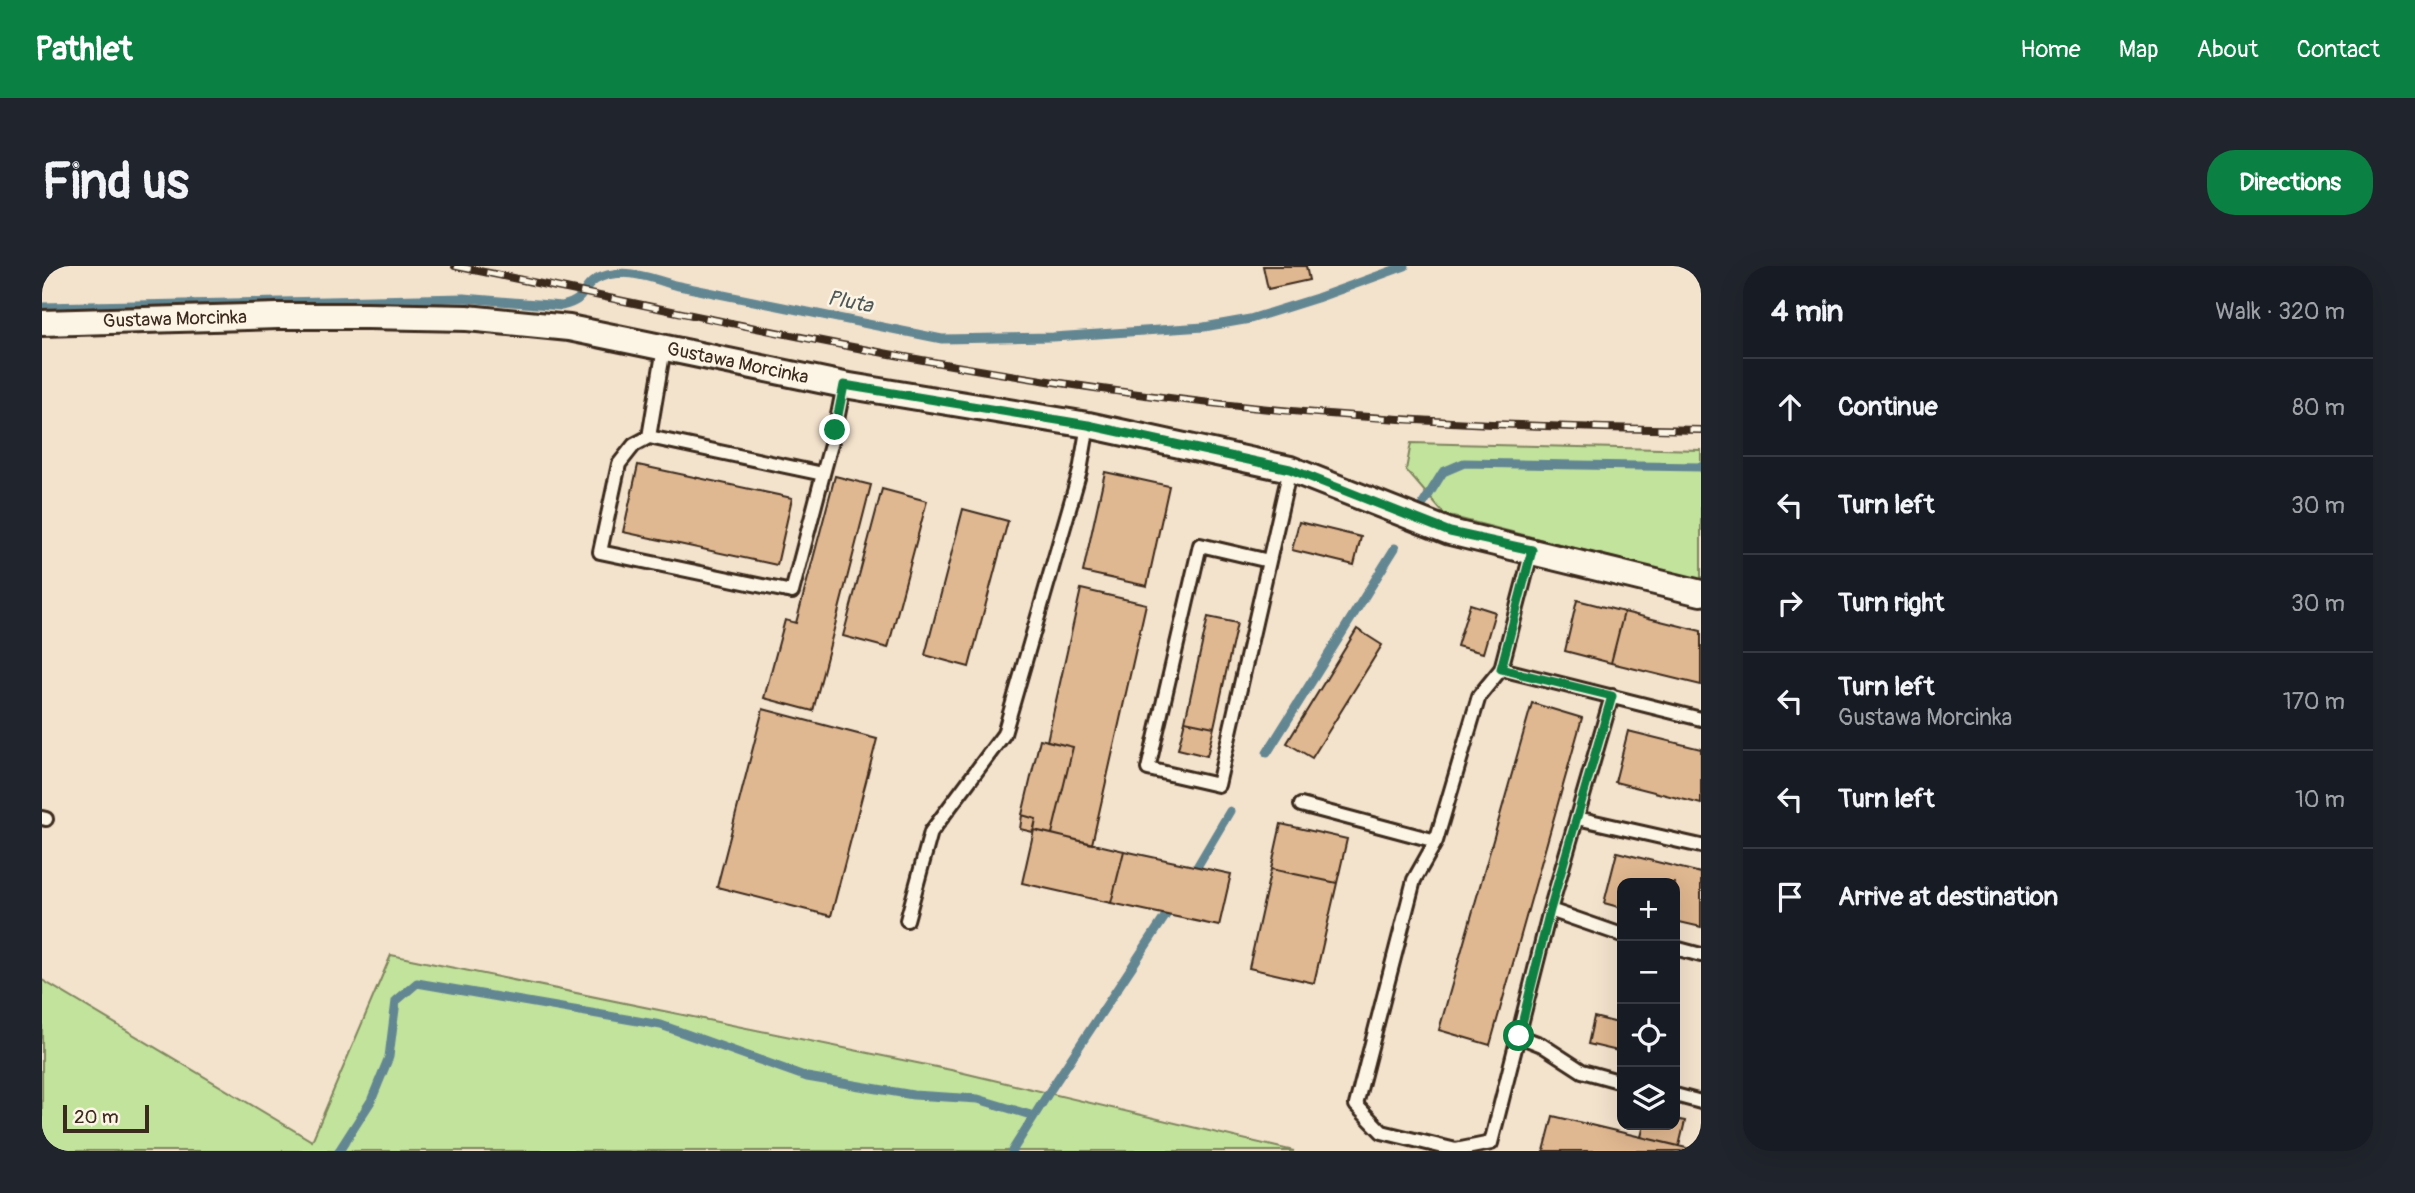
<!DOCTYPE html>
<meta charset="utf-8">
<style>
:root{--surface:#171b24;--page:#20242c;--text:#f1f3f6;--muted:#9ea1a6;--line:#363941;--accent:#0b8043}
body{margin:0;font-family:Pangolin,sans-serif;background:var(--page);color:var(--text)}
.controls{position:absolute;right:21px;bottom:21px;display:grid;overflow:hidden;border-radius:14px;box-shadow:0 7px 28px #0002}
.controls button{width:63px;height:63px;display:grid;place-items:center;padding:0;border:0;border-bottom:2px solid var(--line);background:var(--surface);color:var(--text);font:35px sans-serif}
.scale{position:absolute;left:21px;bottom:18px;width:86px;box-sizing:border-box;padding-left:7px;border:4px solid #3b2a1e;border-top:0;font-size:19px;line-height:24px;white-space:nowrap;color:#3b2a1e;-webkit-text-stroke:5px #fcf5e5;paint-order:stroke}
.stop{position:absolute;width:21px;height:21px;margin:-16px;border:5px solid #0b8043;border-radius:50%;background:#fff}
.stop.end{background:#0b8043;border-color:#fff;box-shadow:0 2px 7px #0008}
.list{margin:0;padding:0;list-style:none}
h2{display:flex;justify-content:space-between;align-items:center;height:91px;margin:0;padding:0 28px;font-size:30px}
h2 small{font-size:23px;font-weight:400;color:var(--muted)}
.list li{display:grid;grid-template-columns:46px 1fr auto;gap:21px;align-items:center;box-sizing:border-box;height:98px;padding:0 28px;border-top:2px solid var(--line)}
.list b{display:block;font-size:26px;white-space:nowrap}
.list p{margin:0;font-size:23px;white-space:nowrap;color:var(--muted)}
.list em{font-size:23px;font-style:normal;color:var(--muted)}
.icon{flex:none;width:38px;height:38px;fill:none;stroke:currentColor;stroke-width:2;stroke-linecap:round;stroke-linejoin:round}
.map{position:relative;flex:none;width:1659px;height:885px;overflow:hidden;border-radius:28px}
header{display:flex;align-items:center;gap:42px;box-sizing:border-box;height:98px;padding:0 35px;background:var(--accent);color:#fff}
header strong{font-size:33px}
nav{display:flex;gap:38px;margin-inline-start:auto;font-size:24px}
.intro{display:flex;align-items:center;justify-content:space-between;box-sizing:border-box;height:168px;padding:0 42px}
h1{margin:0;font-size:49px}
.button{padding:18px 32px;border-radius:28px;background:var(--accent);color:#fff;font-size:24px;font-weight:700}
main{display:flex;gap:42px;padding:0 42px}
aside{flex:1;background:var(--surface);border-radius:28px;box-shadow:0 7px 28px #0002}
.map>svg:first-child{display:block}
.green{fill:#c2e39c;stroke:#7e865d;stroke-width:2}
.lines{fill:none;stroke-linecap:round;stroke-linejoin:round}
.stream{stroke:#648792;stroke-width:9}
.building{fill:#dfb790;stroke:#3b2a1e;stroke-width:2}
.service-casing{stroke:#3b2a1e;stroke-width:18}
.minor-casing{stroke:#3b2a1e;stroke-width:30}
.service{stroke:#fcf5e5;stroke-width:12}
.minor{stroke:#fcf5e5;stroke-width:24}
.rail-casing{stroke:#3b2a1e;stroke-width:8}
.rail{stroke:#fcf5e5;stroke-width:5;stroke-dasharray:16;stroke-linecap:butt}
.route{stroke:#0b8043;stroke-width:9}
.labels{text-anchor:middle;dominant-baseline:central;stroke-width:5;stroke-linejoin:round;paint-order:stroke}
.street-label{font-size:19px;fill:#3b2a1e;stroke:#fcf5e5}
.water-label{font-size:21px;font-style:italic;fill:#4f5858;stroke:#fcf5e5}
</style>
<header>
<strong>Pathlet</strong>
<nav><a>Home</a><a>Map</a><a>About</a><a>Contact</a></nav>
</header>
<div class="intro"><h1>Find us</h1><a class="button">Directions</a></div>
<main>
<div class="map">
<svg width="1659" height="885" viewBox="0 0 1659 885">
<rect width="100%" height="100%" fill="#f3e2cc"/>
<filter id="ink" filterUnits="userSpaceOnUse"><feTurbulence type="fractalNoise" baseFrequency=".0143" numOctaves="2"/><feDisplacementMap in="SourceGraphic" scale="14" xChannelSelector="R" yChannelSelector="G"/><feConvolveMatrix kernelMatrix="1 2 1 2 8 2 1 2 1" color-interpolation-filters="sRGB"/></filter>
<g filter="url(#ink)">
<path class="green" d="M1369,177L1659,184V314L1403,249L1364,204Z
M349,689L909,804L1252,885H0V714L270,875Z"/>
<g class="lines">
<path class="stream" d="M0,41L422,32L520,40C546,33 537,25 553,14C578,0 607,11 632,19L900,73L1011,71L1162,61L1208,53L1275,32L1363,0
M1381,238L1401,206L1422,197L1659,201
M1225,487L1353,282
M1149,611L1188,545
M297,885L329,835L347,791L354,735L375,717L619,759L765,811L871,829L936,833L992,850
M970,885L1009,823L1130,640"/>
</g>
<path class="building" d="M1221,0H1264L1267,14L1226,23Z
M596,199L750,232L735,299L581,266Z
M1063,206L1127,220L1105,320L1041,306Z
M793,210L829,219L771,445L722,432L743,354L754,357Z
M840,223L885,235L846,382L801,370Z
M921,243L966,255L927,401L883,389Z
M1257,256L1319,271L1312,299L1250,284Z
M1039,323L1104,338L1050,578L1010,568L1031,481L1005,475Z
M1535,334L1582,346L1569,397L1523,385Z
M1428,338L1453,346L1441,387L1415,380Z
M1582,346L1659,365V419L1569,397Z
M1166,351L1195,357L1172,461L1143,455Z
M1315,363L1340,379L1270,492L1245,477Z
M1490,437L1540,452L1448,779L1397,764Z
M721,443L835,473L789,650L675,621Z
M1143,455L1172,461L1165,490L1136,483Z
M1586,465L1659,483V538L1573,516Z
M998,473L1031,481L1010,568L992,564L994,553L980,549Z
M980,549L994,553L991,566L978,563Z
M1239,558L1305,573L1295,617L1229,603Z
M992,564L1082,585L1069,637L980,617Z
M1082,585L1189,608L1177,660L1069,637Z
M1575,586L1659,607V661L1633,655V617H1580V642L1562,637Z
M1229,603L1295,617L1272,717L1207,702Z
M1552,751L1580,758V786L1546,778Z
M1511,850L1599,871L1657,885H1502Z
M1633,853L1643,855L1637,880L1599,871L1602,859H1633Z"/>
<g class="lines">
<g class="service-casing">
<path id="service" d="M622,82L607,171L781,208L793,164L802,119
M607,171L592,179L577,198L558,286L750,326L781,208
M1227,295L1158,279L1106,503L1176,519L1248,203
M1459,403L1659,453
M1259,539L1394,575L1437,430L1459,403L1490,284
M0,552L4,553
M1535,552L1659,580
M1394,575L1372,614L1314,839L1340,866L1414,884L1449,877L1508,644L1570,430
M1508,644L1580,669
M865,654L889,566L962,468L1038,205L1046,159
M1633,682L1659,689
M1477,770L1500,779L1540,805L1580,816
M1633,829L1659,836"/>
</g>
<g class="minor-casing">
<g id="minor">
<path id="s1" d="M0,57L236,50H325L425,52L527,62L802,119L1046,159L1248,203L1408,266L1659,327"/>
</g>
</g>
<use href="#service" class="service"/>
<use href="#minor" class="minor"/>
<g class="rail-casing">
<path id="rail" d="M413,0C661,51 909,107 1160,136C1326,155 1492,161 1659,164"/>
</g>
<use href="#rail" class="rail"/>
</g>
</g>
<g class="lines" filter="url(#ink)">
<path class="route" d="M793,164L802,119L1046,159L1248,203L1408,266L1490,284L1459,403L1570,430L1508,644L1477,770"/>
</g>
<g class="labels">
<g class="street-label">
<text stroke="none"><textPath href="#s1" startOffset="133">Gustawa Morcinka</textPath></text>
<text stroke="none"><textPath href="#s1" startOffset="700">Gustawa Morcinka</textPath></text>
</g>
<g class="water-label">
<text transform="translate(808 36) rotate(11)">Pluta</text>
</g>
</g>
</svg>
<div class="controls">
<button>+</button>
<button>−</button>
<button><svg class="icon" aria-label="locate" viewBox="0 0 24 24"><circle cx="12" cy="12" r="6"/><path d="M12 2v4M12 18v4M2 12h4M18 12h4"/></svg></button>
<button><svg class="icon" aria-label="layers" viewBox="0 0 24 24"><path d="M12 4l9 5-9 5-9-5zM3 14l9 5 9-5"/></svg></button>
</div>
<div class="scale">20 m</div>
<div class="stop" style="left:1477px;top:770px"></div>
<div class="stop end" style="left:793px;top:164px"></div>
</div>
<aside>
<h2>4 min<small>Walk · 320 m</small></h2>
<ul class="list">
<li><svg class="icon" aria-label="ahead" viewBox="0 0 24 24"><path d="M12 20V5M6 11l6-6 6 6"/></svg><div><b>Continue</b></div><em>80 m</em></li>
<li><svg class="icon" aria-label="left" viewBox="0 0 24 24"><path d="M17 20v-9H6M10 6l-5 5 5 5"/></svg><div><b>Turn left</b></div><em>30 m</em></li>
<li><svg class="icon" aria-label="right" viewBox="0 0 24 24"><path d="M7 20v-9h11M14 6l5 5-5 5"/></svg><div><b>Turn right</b></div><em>30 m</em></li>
<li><svg class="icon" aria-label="left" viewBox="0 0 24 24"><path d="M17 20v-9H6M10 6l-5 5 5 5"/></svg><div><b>Turn left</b><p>Gustawa Morcinka</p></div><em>170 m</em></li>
<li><svg class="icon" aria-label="left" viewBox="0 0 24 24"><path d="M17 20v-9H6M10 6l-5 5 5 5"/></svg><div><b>Turn left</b></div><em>10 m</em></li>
<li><svg class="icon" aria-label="arrive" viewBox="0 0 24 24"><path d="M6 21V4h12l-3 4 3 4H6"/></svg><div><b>Arrive at destination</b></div></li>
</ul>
</aside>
</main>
